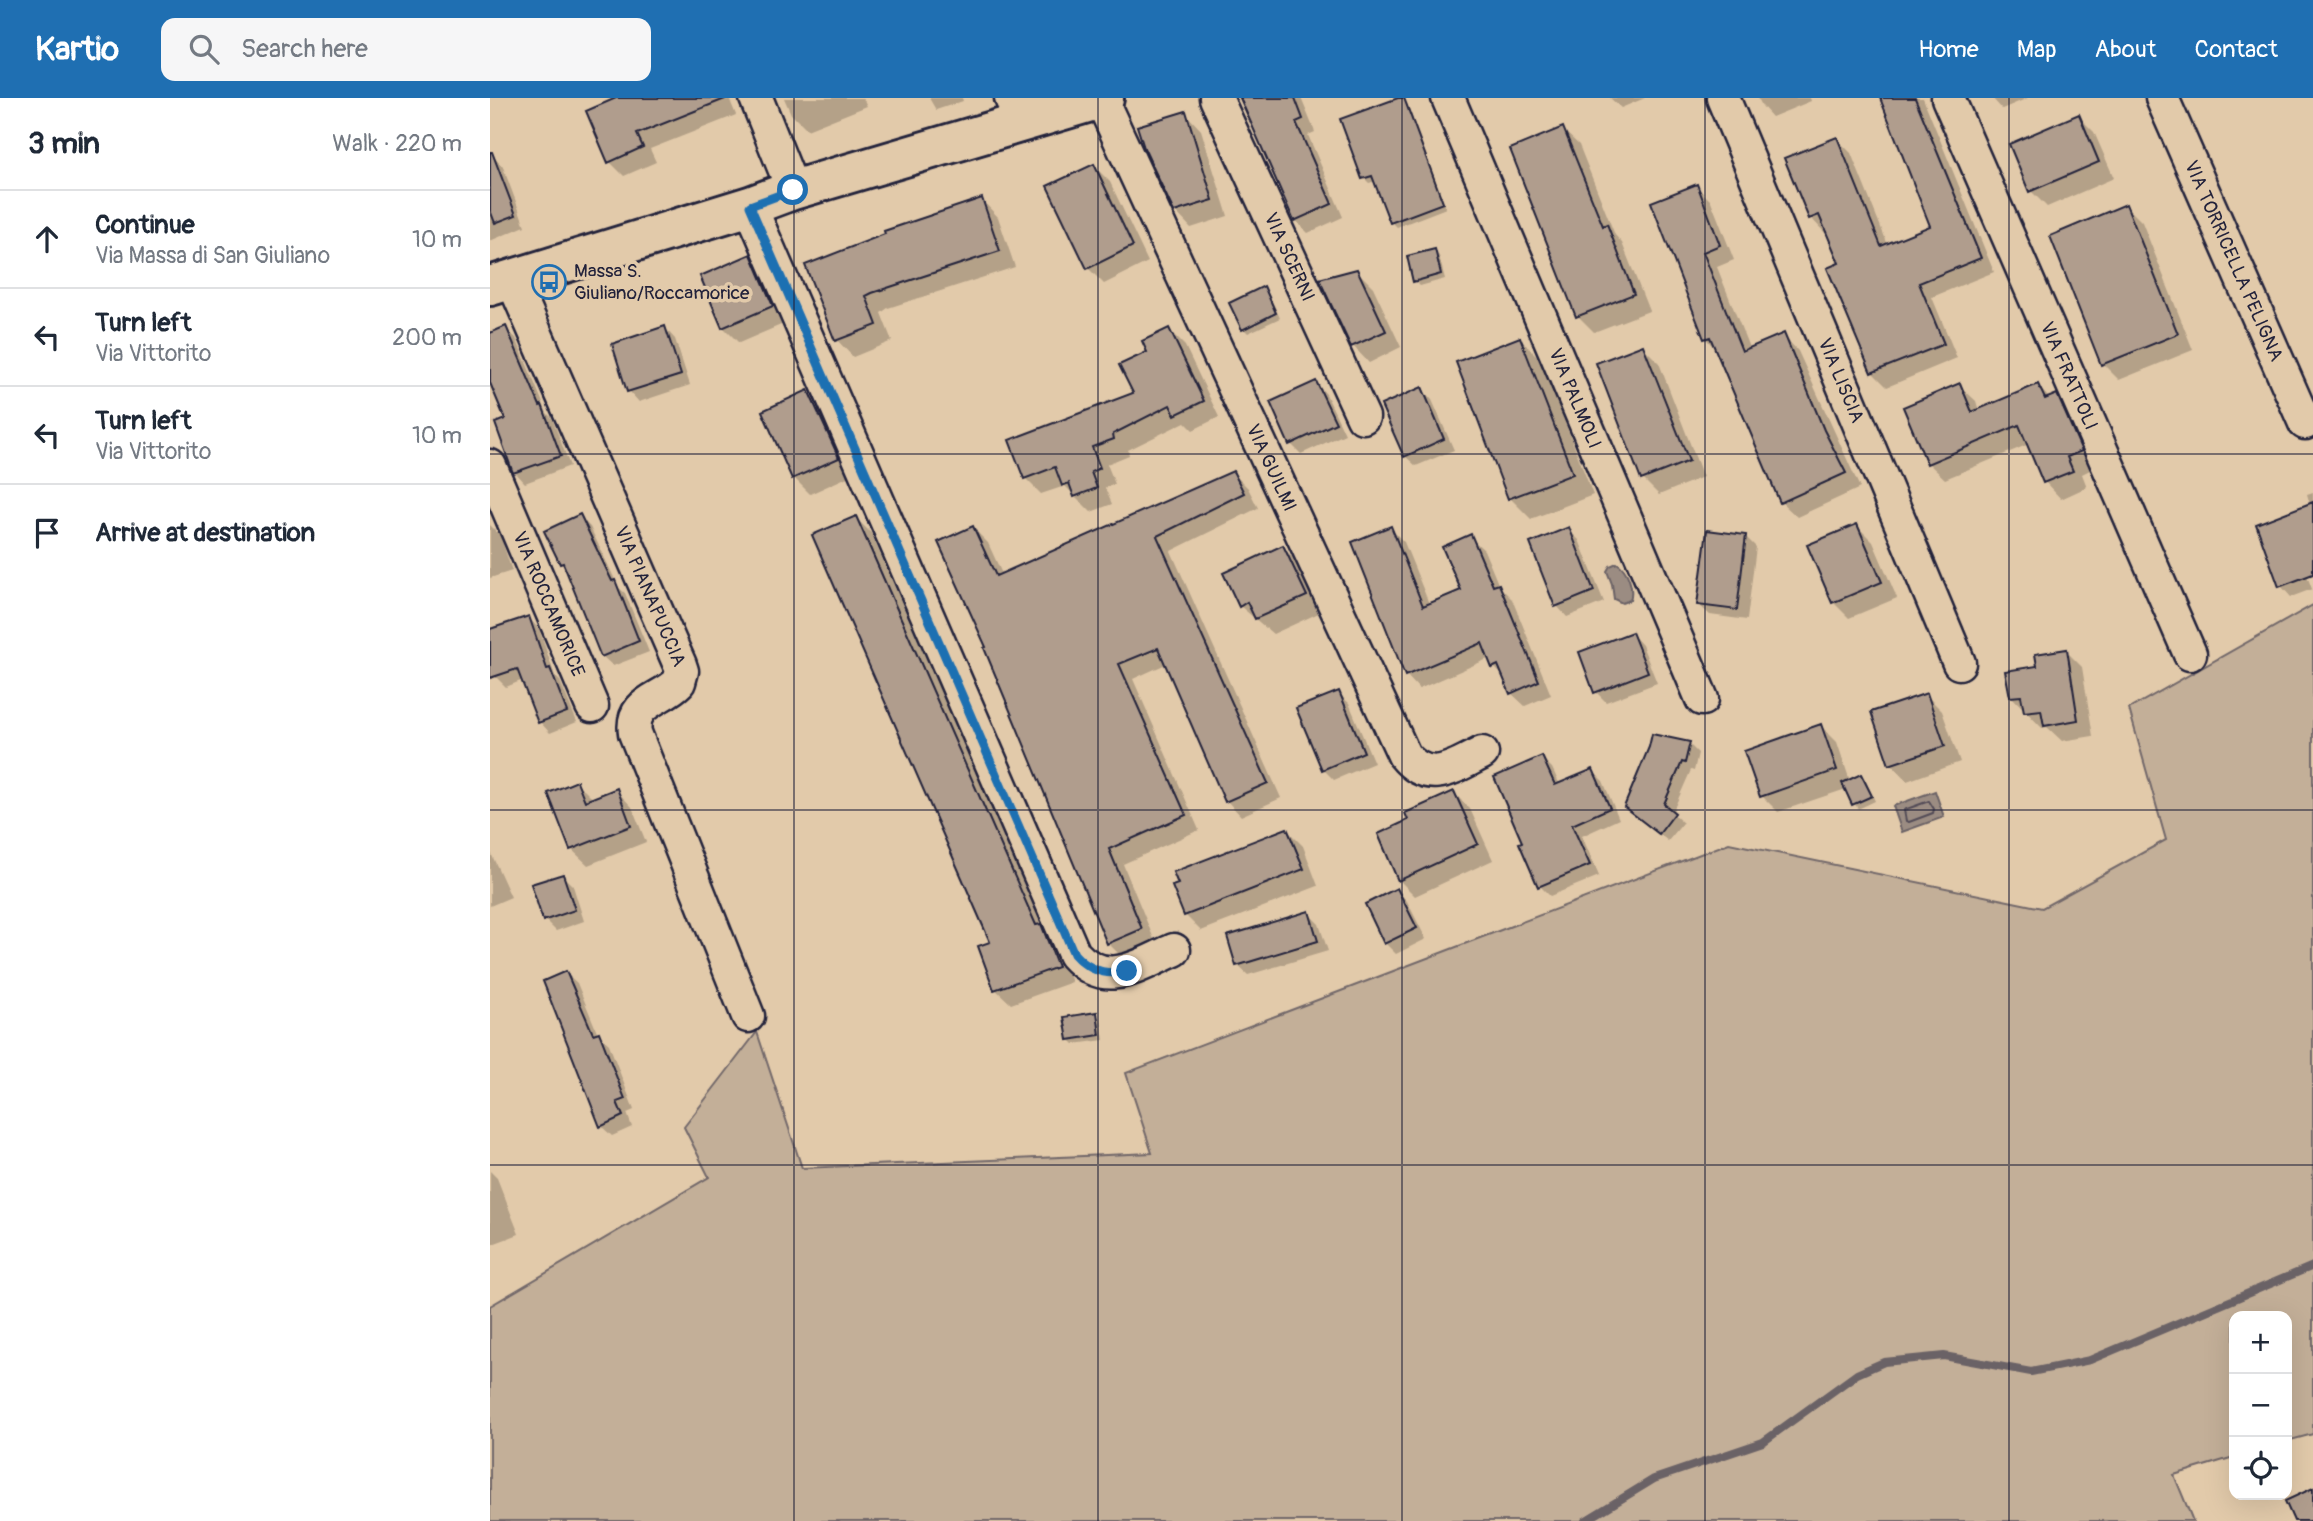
<!DOCTYPE html>
<meta charset="utf-8">
<style>
:root{--surface:#fff;--page:#f6f6f7;--text:#1f2937;--muted:#747a83;--line:#e0e1e3;--accent:#1f6fb2}
body{margin:0;font-family:Pangolin,sans-serif;background:var(--page);color:var(--text)}
.controls{position:absolute;right:21px;bottom:21px;display:grid;overflow:hidden;border-radius:14px;box-shadow:0 7px 28px #0002}
.controls button{width:63px;height:63px;display:grid;place-items:center;padding:0;border:0;border-bottom:2px solid var(--line);background:var(--surface);color:var(--text);font:35px sans-serif}
.stop{position:absolute;width:21px;height:21px;margin:-16px;border:5px solid #1f6fb2;border-radius:50%;background:#fff}
.stop.end{background:#1f6fb2;border-color:#fff;box-shadow:0 2px 7px #0008}
.list{margin:0;padding:0;list-style:none}
h2{display:flex;justify-content:space-between;align-items:center;height:91px;margin:0;padding:0 28px;font-size:30px}
h2 small{font-size:23px;font-weight:400;color:var(--muted)}
.list li{display:grid;grid-template-columns:46px 1fr auto;gap:21px;align-items:center;box-sizing:border-box;height:98px;padding:0 28px;border-top:2px solid var(--line)}
.list b{display:block;font-size:26px;white-space:nowrap}
.list p{margin:0;font-size:23px;white-space:nowrap;color:var(--muted)}
.list em{font-size:23px;font-style:normal;color:var(--muted)}
.icon{flex:none;width:38px;height:38px;fill:none;stroke:currentColor;stroke-width:2;stroke-linecap:round;stroke-linejoin:round}
.map{position:relative;flex:none;width:1823px;height:1423px;overflow:hidden}
header{display:flex;align-items:center;gap:42px;box-sizing:border-box;height:98px;padding:0 35px;background:var(--accent);color:#fff}
header strong{font-size:33px}
nav{display:flex;gap:38px;margin-inline-start:auto;font-size:24px}
.search{width:490px;height:63px;background:var(--page);display:flex;align-items:center;gap:18px;box-sizing:border-box;padding:0 24px;border-radius:14px;color:var(--muted);font-size:26px}
main{display:flex}
aside{flex:1;background:var(--surface)}
.map>svg:first-child{display:block}
.green{fill:#c3af98;stroke:#72686a;stroke-width:2}
.water{fill:#9b8c82;stroke:#6b6266;stroke-width:2}
.shadow{fill:#0003}
.lines{fill:none;stroke-linecap:round;stroke-linejoin:round}
.shore{stroke:#524c57;stroke-width:2}
.stream{stroke:#6b6266;stroke-width:8}
.building{fill:#b09d8d;stroke:#22223b;stroke-width:2}
.street-casing{stroke:#22223b;stroke-width:37}
.secondary-casing{stroke:#22223b;stroke-width:44}
.street{stroke:#e2caaa;stroke-width:32}
.secondary{stroke:#e2caaa;stroke-width:38}
.route{stroke:#1f6fb2;stroke-width:9}
.grid{fill:none;stroke:#22223b;stroke-width:2;stroke-opacity:0.55}
.labels{text-anchor:middle;dominant-baseline:central;stroke-width:7;stroke-linejoin:round;paint-order:stroke}
.street-label{font-size:19px;fill:#22223b;stroke:#e2caaa}
.poi-label{font-size:19px;fill:#22223b;stroke:#e2caaa;text-anchor:start}
</style>
<header>
<strong>Kartio</strong>
<div class="search"><svg class="icon" aria-label="search" viewBox="0 0 24 24"><circle cx="10" cy="10" r="6"/><path d="M15 15l6 6"/></svg>Search here</div>
<nav><a>Home</a><a>Map</a><a>About</a><a>Contact</a></nav>
</header>
<main>
<aside>
<h2>3 min<small>Walk · 220 m</small></h2>
<ul class="list">
<li><svg class="icon" aria-label="ahead" viewBox="0 0 24 24"><path d="M12 20V5M6 11l6-6 6 6"/></svg><div><b>Continue</b><p>Via Massa di San Giuliano</p></div><em>10 m</em></li>
<li><svg class="icon" aria-label="left" viewBox="0 0 24 24"><path d="M17 20v-9H6M10 6l-5 5 5 5"/></svg><div><b>Turn left</b><p>Via Vittorito</p></div><em>200 m</em></li>
<li><svg class="icon" aria-label="left" viewBox="0 0 24 24"><path d="M17 20v-9H6M10 6l-5 5 5 5"/></svg><div><b>Turn left</b><p>Via Vittorito</p></div><em>10 m</em></li>
<li><svg class="icon" aria-label="arrive" viewBox="0 0 24 24"><path d="M6 21V4h12l-3 4 3 4H6"/></svg><div><b>Arrive at destination</b></div></li>
</ul>
</aside>
<div class="map">
<svg width="1823" height="1423" viewBox="0 0 1823 1423">
<rect width="100%" height="100%" fill="#e2caaa"/>
<filter id="ink" filterUnits="userSpaceOnUse"><feTurbulence type="fractalNoise" baseFrequency=".0143" numOctaves="2"/><feDisplacementMap in="SourceGraphic" scale="14" xChannelSelector="R" yChannelSelector="G"/><feConvolveMatrix kernelMatrix="1 2 1 2 8 2 1 2 1" color-interpolation-filters="sRGB"/></filter>
<g filter="url(#ink)">
<path class="green" d="M1823,507V1336L1797,1343V1218H1744V1359L1684,1377L1703,1423H0V1208L219,1079L194,1029L267,934L312,1070L662,1055L636,975L1239,745L1552,810L1676,742L1639,611Z"/>
<path class="water" d="M1127,465C1138,472 1144,490 1140,502L1132,505L1124,501L1122,486L1117,473L1120,468Z
M1445,693L1454,719L1412,734L1403,708Z"/>
<path class="shadow" d="M131,0H239L246,17L160,51L166,64L134,78L120,64Z
M294,0H373L377,8L317,32L301,16Z
M439,0H472L473,3L446,12Z
M752,0H811L825,34L818,37L853,119L818,135L805,122Z
M912,0L917,5L956,110L907,129L902,124L886,83L879,85L874,80L852,22Z
M1120,0H1155L1131,10Z
M1268,0H1320L1321,3L1282,19L1272,8Z
M1392,0H1433L1504,174L1442,199L1467,260L1397,289L1382,274L1352,166L1338,133L1335,135L1321,120L1347,41L1361,55L1398,147L1442,129Z
M1502,0H1538L1512,11Z
M695,15L711,32L738,118L701,130L685,113Z
M1588,18L1604,34L1624,80L1557,109L1541,93Z
M1072,31L1089,47L1125,137L1132,145L1159,213L1104,234L1088,218Z
M3,58L13,69L35,128L0,143V59Z
M604,68L620,84L658,164L614,186L598,170Z
M1206,88L1221,103L1244,162L1227,169L1260,252L1293,237L1308,253L1370,390L1307,419L1291,404L1227,252L1215,240Z
M492,102L508,119L525,169L398,210L391,215L402,243L363,259L347,242L318,168Z
M1636,108L1652,124L1703,252L1629,282L1613,266Z
M944,153L949,158L955,181L930,188L925,183Z
M261,158L277,175L298,224L249,245L233,229Z
M867,173L883,189L911,249L879,265L863,248L832,182Z
M774,191L778,195L790,220L758,235L754,231Z
M15,230L26,240L57,315L62,320L80,368L35,385L25,374L18,322L0,281V236Z
M175,230L185,241L200,287L149,304L139,293Z
M679,232L695,248L729,319L703,332L695,324L638,352L639,357L617,366L625,386L615,390L622,406L601,414L575,388L551,396L535,380L645,296L659,255Z
M1030,241L1051,262L1103,397L1041,421L1020,400Z
M1153,249L1169,265L1213,379L1169,397L1153,381Z
M826,285L836,296L855,336L811,356L801,346Z
M1469,287L1486,303L1489,313L1548,288L1560,301L1566,298L1583,314L1606,369L1592,376L1597,389L1571,401L1555,384L1539,346L1455,381L1438,365Z
M932,291L942,302L964,352L926,368L915,358Z
M318,294L334,310L364,376L320,396L304,380L274,314Z
M743,375L758,390L768,410L681,453L791,700L751,718L737,703L676,566L643,581L709,732L633,766L666,846L633,860L618,845L498,550L483,430L498,445L513,478Z
M1823,394V466L1814,469L1822,491L1801,499L1791,488L1820,407L1817,396Z
M89,418L100,429L129,490L135,495L159,554L123,568L112,558L77,470L71,465Z
M366,420L381,435L556,833L566,843L582,884L521,906L505,891L502,845Z
M0,427L10,437L22,473L0,480Z
M1367,428L1383,444L1407,500L1359,520L1343,504Z
M900,430L914,444L940,508L973,493L980,439L994,452L1009,488L1022,501L1061,597L1035,608L1021,595L1015,580L1004,569L1000,560L929,591L916,577Z
M1078,431L1089,442L1114,504L1077,519L1067,508Z
M1255,438L1266,449L1257,522L1220,517L1209,507Z
M792,449L809,465L831,514L783,536L750,508Z
M39,520L49,531L65,578L70,583L87,624L60,635L50,624L33,582L16,589L5,578L0,564V533Z
M1142,536L1152,547L1167,585L1116,604L1106,594Z
M1576,553L1592,569L1603,638L1572,643L1557,629L1552,630L1521,598L1549,570Z
M848,595L859,605L884,665L844,682L833,671Z
M1436,597L1452,613L1470,664L1417,683L1401,666Z
M1331,628L1347,644L1360,683L1371,678L1376,683L1385,703L1368,711L1356,691L1288,714L1272,698Z
M1199,646L1208,655L1204,673L1201,672L1182,715L1193,725L1178,743L1145,717Z
M1052,660L1062,670L1070,687L1103,673L1113,683L1129,721L1092,738L1109,778L1060,798L1050,788L1035,744Z
M87,685L103,701L126,692L142,709L156,744L98,767L81,751Z
M964,695L980,711L1003,762L925,798L909,782L920,723Z
M797,732L813,748L828,788L711,833L695,817Z
M0,753L21,799L0,808Z
M73,778L83,788L94,823L66,833L55,822Z
M907,792L917,803L936,841L906,856L895,845L877,807Z
M818,815L829,826L838,853L758,877L747,867Z
M76,875L87,885L108,936L119,946L144,1012L137,1015L142,1029L122,1038L111,1028Z
M606,916L611,921L614,942L584,946L579,941Z
M0,1073L7,1080L29,1136L0,1147Z"/>
<g class="lines">
<path class="shore" d="M1439,703L1444,711L1443,715L1419,724L1416,723L1414,712Z"/>
<path class="stream" d="M1095,1423L1164,1381L1273,1344L1367,1276L1394,1264L1454,1258L1541,1274L1600,1262L1823,1168"/>
</g>
<path class="building" d="M126,0H235V1L147,36L153,49L118,65L96,13Z
M750,0H805L813,21L806,24L842,106L804,123Z
M908,0H914L953,105L900,125L882,78L872,81L850,21Z
M1390,0H1425L1491,160L1429,185L1454,246L1381,275L1337,170L1349,165L1329,117L1319,121L1294,60L1347,39L1391,148L1440,128Z
M696,13L723,102L684,114L654,50L647,28Z
M1589,16L1609,64L1539,94L1519,46Z
M1073,29L1113,128L1117,126L1144,196L1086,219L1020,51Z
M0,54H2L26,117L5,125L0,112Z
M604,66L643,148L597,171L557,88Z
M1207,86L1230,147L1213,154L1252,253L1294,235L1334,332L1356,375L1290,405L1220,239L1214,241L1161,104Z
M492,100L510,153L382,195L376,198L387,227L345,243L315,167L395,136L394,133Z
M1636,106L1688,236L1611,267L1560,138Z
M945,151L951,176L923,184L917,158Z
M261,156L283,208L232,230L210,178Z
M867,171L896,233L861,249L829,181Z
M774,188L786,215L752,232L739,205Z
M16,228L50,308L52,307L71,358L23,375L5,325L15,321L0,285V235Z
M175,228L191,277L137,294L122,246Z
M679,230L714,303L685,317L680,307L623,336L624,341L602,349L610,370L601,374L607,390L584,399L579,385L572,388L565,369L534,381L519,342L643,295L629,267L657,254L652,243Z
M1030,239L1083,376L1018,401L966,264Z
M1153,247L1199,363L1151,382L1106,265Z
M826,283L846,325L799,347L780,304Z
M1470,285L1482,314L1548,286L1555,301L1567,296L1592,353L1577,359L1583,373L1553,385L1529,327L1437,366L1413,309Z
M932,289L954,341L914,359L891,307Z
M318,292L349,360L302,381L272,313Z
M743,373L754,395L667,438L778,685L735,704L668,550L629,566L696,717L619,751L652,831L617,846L494,550L496,549L448,444L483,428L506,478Z
M1823,404V476L1789,489L1766,426Z
M90,416L122,483L125,482L149,543L111,559L73,465L70,466L54,433Z
M366,418L546,827L551,826L568,869L504,892L488,848L500,844L322,437Z
M1367,426L1392,484L1342,505L1317,447Z
M901,428L933,508L971,492L952,449L981,436L1003,488L1009,486L1049,583L1020,596L1008,567L1002,570L992,545L915,578L862,444Z
M1079,429L1104,493L1065,509L1040,445Z
M1217,432L1256,437L1247,512L1207,507Z
M793,447L817,498L765,521L757,504L749,509L733,475Z
M39,518L57,571L60,570L77,614L48,625L27,571L0,580V531Z
M1142,534L1158,574L1104,595L1089,554Z
M1577,551L1588,622L1554,628L1551,612L1534,614L1531,598L1520,599L1515,573L1547,568L1545,556Z
M849,593L874,654L832,672L806,610Z
M1437,595L1455,648L1399,667L1381,614Z
M1331,626L1347,672L1270,699L1254,653Z
M1162,636L1200,644L1195,665L1192,664L1174,706L1185,715L1169,736L1134,709L1159,649Z
M1052,658L1065,687L1103,671L1120,710L1082,727L1100,767L1048,789L1029,745L1032,744L1004,679Z
M1371,676L1382,698L1362,707L1352,685Z
M87,683L95,703L127,690L141,728L80,752L58,695Z
M964,693L988,746L908,783L888,736L918,722L915,715Z
M797,730L814,771L694,818L682,788L688,786L683,774Z
M73,776L85,812L53,823L41,786Z
M907,790L927,830L894,846L875,806Z
M819,813L828,843L746,868L737,838Z
M76,873L103,936L109,934L135,1001L127,1004L133,1018L110,1029L53,883Z
M607,914L610,937L578,942L574,919Z
M1823,1390V1423H1804L1795,1403Z"/>
<g class="lines">
<g class="street-casing">
<g id="street">
<path d="M266,0L303,92"/>
<path d="M521,0L531,24"/>
<path id="s1" d="M726,0L873,319"/>
<path id="s2" d="M958,0L1212,601"/>
<path id="s3" d="M1233,0L1469,565"/>
<path id="s4" d="M1458,0L1700,556"/>
<path id="s5" d="M1672,0L1815,325"/>
<path id="s6" d="M611,1L914,657C939,688 964,669 992,655"/>
<path d="M260,108L584,856C616,892 649,867 684,852"/>
<path id="s7" d="M22,181L190,567L192,573L189,584C172,602 140,603 145,635L258,918"/>
<path id="s8" d="M0,368L102,608"/>
</g>
</g>
<g class="secondary-casing">
<path id="secondary" d="M0,188L260,108L303,92L614,0"/>
</g>
<use href="#street" class="street"/>
<use href="#secondary" class="secondary"/>
</g>
</g>
<g class="lines" filter="url(#ink)">
<path class="route" d="M303,92L260,108L584,856C599,873 616,878 637,873"/>
</g>
<path class="grid" d="M304,0V1423M608,0V1423M912,0V1423M1215,0V1423M1519,0V1423M0,356H1823M0,712H1823M0,1067H1823"/>
<defs>
<g id="bus-ring" transform="scale(1.75)"><circle r="9.5" fill="#e2caaa" stroke="#1f6fb2" stroke-width="1.5"/><path d="M-5-6H5V4H4V6H2V4H-2V6H-4V4H-5ZM-3.5-4V0h7V-4ZM-3.5 1.2v1.5H-2V1.2ZM2 1.2v1.5H3.5V1.2Z" fill="#1f6fb2"/></g>
</defs>
<g fill-rule="evenodd">
<use href="#bus-ring" x="59" y="184"/>
</g>
<g class="labels">
<g class="street-label">
<text stroke="none"><textPath href="#s1" startOffset="175">VIA SCERNI</textPath></text>
<text stroke="none"><textPath href="#s5" startOffset="178">VIA TORRICELLA PELIGNA</textPath></text>
<text stroke="none"><textPath href="#s4" startOffset="303">VIA FRATTOLI</textPath></text>
<text stroke="none"><textPath href="#s3" startOffset="306">VIA LISCIA</textPath></text>
<text stroke="none"><textPath href="#s2" startOffset="326">VIA PALMOLI</textPath></text>
<text stroke="none"><textPath href="#s6" startOffset="406">VIA GUILMI</textPath></text>
<text stroke="none"><textPath href="#s7" startOffset="346">VIA PIANAPUCCIA</textPath></text>
<text stroke="none"><textPath href="#s8" startOffset="150">VIA ROCCAMORICE</textPath></text>
</g>
<g class="poi-label">
<text x="84" y="173">Massa S.<tspan x="84" dy="22">Giuliano/Roccamorice</tspan></text>
</g>
</g>
</svg>
<div class="controls">
<button>+</button>
<button>−</button>
<button><svg class="icon" aria-label="locate" viewBox="0 0 24 24"><circle cx="12" cy="12" r="6"/><path d="M12 2v4M12 18v4M2 12h4M18 12h4"/></svg></button>
</div>
<div class="stop" style="left:303px;top:92px"></div>
<div class="stop end" style="left:637px;top:873px"></div>
</div>
</main>
